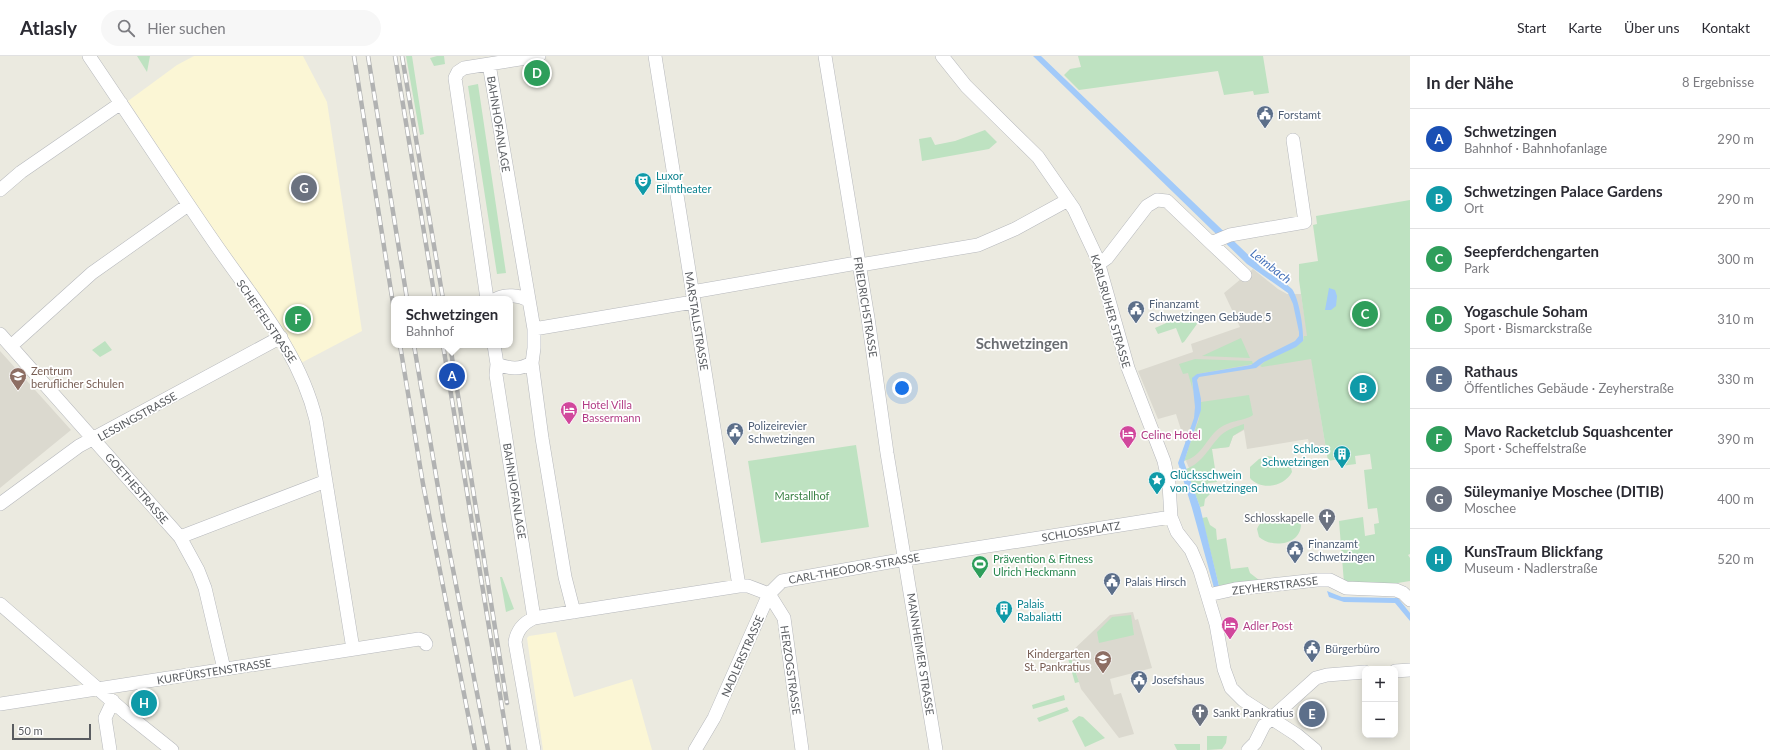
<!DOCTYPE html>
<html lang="de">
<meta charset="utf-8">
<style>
:root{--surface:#fff;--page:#f7f7f7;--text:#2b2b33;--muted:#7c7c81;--line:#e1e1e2;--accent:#7c3aed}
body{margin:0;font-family:Lato,sans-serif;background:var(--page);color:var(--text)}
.controls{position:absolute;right:12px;bottom:12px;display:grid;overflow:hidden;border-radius:8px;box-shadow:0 2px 10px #0003}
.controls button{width:36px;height:36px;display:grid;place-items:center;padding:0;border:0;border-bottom:1px solid var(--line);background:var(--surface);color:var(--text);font:20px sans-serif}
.scale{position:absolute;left:12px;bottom:10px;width:79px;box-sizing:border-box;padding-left:4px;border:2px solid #595c60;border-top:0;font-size:11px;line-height:14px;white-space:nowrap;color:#595c60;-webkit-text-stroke:3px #fff;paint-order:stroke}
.you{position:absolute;left:902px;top:332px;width:14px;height:14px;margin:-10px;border:3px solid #fff;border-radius:50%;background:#1a73e8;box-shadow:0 0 0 6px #1a73e833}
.badge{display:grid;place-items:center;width:26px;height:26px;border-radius:50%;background:var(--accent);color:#fff;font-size:13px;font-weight:700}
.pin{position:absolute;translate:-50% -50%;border:2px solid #fff;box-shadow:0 1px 4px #0006}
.popup{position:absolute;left:391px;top:240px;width:122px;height:52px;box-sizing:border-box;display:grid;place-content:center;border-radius:8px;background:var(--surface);filter:drop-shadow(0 1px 3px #0005);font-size:13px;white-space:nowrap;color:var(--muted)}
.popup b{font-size:15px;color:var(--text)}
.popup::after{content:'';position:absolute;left:50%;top:100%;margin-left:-8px;border:8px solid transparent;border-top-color:var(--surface)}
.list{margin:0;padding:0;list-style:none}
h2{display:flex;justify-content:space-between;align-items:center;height:52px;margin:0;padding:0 16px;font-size:17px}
h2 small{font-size:13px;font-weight:400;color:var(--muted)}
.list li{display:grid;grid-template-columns:26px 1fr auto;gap:12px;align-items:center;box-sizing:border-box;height:60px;padding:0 16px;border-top:1px solid var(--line)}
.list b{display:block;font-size:15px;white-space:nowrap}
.list p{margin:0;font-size:13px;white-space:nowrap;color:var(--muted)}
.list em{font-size:13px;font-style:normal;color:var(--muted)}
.icon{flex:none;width:22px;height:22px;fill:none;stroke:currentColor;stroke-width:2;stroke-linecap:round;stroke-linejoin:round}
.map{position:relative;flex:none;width:1410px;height:694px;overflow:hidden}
header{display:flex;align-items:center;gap:24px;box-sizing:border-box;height:56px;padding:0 20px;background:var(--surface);border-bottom:1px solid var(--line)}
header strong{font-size:19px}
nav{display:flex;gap:22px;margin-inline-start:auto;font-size:14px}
.search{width:280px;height:36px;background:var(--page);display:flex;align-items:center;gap:10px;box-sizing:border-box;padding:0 14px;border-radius:22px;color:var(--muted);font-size:15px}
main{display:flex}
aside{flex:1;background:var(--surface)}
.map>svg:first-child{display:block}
.commercial{fill:#fbf6d5}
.education{fill:#dbd9cf}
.green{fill:#bee2c1}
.water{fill:#a2caf9}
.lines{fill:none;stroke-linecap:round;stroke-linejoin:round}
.minor-casing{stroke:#b6b8bc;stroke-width:14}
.minor{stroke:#fff;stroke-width:13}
.rail-casing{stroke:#b1b2b2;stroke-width:4.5}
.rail{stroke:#fff;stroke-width:3;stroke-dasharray:9;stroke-linecap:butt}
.labels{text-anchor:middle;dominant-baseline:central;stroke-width:3.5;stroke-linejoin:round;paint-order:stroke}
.service-label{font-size:11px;fill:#4e5e75;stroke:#fff;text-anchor:start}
.street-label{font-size:11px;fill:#595c60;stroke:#fff}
.culture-label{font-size:11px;fill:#0d838f;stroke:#fff;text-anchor:start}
.education-label{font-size:11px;fill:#785e54;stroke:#fff;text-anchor:start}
.hotel-label{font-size:11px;fill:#b23c85;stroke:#fff;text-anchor:start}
.park-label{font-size:11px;fill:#398044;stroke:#fff}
.worship-label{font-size:11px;fill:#5b616d;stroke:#fff;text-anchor:end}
.leisure-label{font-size:11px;fill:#27864d;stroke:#fff;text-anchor:start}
.water-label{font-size:12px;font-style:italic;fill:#4773ba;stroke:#fff}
.district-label{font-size:15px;font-weight:bold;fill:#6a6d72;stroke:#fff}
</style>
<header>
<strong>Atlasly</strong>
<div class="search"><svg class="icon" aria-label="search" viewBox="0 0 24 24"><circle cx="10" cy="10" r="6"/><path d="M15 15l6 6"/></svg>Hier suchen</div>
<nav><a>Start</a><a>Karte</a><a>Über uns</a><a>Kontakt</a></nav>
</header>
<main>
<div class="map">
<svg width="1410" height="694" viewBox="0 0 1410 694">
<rect width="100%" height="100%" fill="#ebeae0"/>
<path class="commercial" d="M194,0H303L327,46L362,275L301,307L128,45L177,9Z
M556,576L574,641L632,623L652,694H543L527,582L529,580Z"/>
<path class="education" d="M1253,213L1278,233L1287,238H1301L1326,393L1311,396L1308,383L1247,393L1244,374L1233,380L1229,391L1212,393L1196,409L1189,412L1186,405L1189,399L1176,358L1158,363L1138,315L1193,296L1191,288L1240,271L1224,237Z
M0,295L71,374L0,432Z
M1133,556L1135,564L1138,563L1152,612L1110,623L1114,639L1121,637L1134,678L1119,682L1081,633L1070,597L1110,559Z"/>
<path class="green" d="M137,0H150L147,16Z
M406,0H412L424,78L420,79Z
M437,0H444L445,8L434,10L430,2Z
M1078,0H1263L1269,37L1254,39L1253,35L1224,39L1218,15L1079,34L1064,19L1070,13L1081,11Z
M478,28L506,217L497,218L468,30Z
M985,74L997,86L989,93L922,105L919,83L931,81L935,89L955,85Z
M1410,144V498L1408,499L1410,502V525L1379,530L1344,527L1339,465L1363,461L1365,480L1375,478L1374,468L1379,467L1377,452L1368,453L1364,414L1372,413L1370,398L1355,400L1356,408L1341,410L1340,403L1328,405L1311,303L1262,311L1260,310L1264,306L1303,285L1304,280H1307L1299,224V208L1318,205L1313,169L1317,168L1316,160Z
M1191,256L1197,268L1184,286L1182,287L1176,272L1158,278L1155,272Z
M1241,282L1250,302L1202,300Z
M105,285L112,294L100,301L92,294Z
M1195,303L1252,305L1253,308L1197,318L1192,327L1193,335L1188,317L1183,318L1179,308Z
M1249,339L1253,359C1243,366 1229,363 1216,375C1205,386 1200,401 1184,405L1199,363L1201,346Z
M1244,368V373L1233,380L1229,391L1212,393L1217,426L1208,427L1210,438L1205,443L1204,450L1200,451L1186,413C1203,407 1209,391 1221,379C1228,373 1235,371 1244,368Z
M856,389L869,471L761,487L748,405Z
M1268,400L1284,403L1290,407L1292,416C1284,431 1261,435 1250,422V411L1259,403Z
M1284,458L1295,462L1301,469C1300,490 1271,492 1259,481L1257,473C1262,461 1272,460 1284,458Z
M1207,461L1210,469L1216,473L1217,484L1226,482L1231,513L1248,511L1250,517L1259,524L1219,530L1202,462Z
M500,521H502L514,553L506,556Z
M1131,559L1134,579L1099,587L1097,576L1112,561Z
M1067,599H1070L1079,626L1075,627Z
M1064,639L1065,644L1033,653L1032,649Z
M1067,651L1069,655L1039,666L1037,662Z
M1079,660L1083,661L1105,682L1085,691L1072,665Z
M1207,680H1227L1226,687L1222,693L1207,694Z
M1174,688H1200V694H1177Z"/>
<path class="water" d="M1033,0H1041L1263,213C1272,220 1284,225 1292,233C1299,242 1304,274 1303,285L1296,291L1264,306L1256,312L1199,321L1197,324L1201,343V354L1184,406L1200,451L1219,530L1214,532L1192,452L1178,407L1194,362L1195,351L1192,322L1197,318L1251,309L1259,303L1295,285L1299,280V276L1293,248L1288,237L1247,208Z
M1329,232L1335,234L1337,240L1336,250L1331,254H1325Z
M1327,535L1342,541L1398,542L1410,557V565L1395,547L1344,546L1329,541Z"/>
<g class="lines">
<g class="minor-casing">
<path id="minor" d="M89,0C131,62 172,125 214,186C253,243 300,296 316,364L353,593
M655,0L739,530
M825,0L868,262L887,397L936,694
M942,0L966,30L1038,101L1074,153L1097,202L1128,312L1164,405L1169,428L1171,461L1177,476L1191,494L1200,515L1216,568L1224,613L1231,632L1243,644L1297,679L1315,694
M489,8L534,273V292L532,307L542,382L565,521L574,556
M0,134L21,116L121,47
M1211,187L1245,219
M1100,207L1107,202L1147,150L1157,144L1167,145L1211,187L1230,179L1305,166L1293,84
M692,236L851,208H866L978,189L1015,173L1068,144
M487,243L455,22L458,16L464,12L539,0
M496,243C506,238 519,239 528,244
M534,273L693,246
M0,278L180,481L198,514L205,532L224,613
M494,289L497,308L496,319L534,562
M11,290L92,217L188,149
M497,308C511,313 519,314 532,307
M0,448L79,390L281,281
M180,481L326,425
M769,538L784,562L802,694
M1208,539L1235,533L1317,524H1330L1346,532L1396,534L1403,537L1410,544
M0,548L127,658L172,694
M1395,615L1410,614
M0,648L419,583L424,585L426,588
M110,694L105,662L113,645
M534,694L515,586C517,574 523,567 534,562L739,530H748L769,538
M695,694L714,662L769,538L782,525L906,503L1171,461
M1248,694L1255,687L1264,669L1316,622L1327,619L1365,616"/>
</g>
<use href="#minor" class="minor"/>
<g class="rail-casing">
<path id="rail" d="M354,0L394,254
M368,0L407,243
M395,0L435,243
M402,0L443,243
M400,289L423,428L475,694
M414,289L444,467L488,694
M443,289L509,694
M450,289L507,647"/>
</g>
<use href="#rail" class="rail"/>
</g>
<defs>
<g id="civic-pin" transform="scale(0.9)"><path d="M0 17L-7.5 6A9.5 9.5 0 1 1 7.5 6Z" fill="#5c6f8a" stroke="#fff"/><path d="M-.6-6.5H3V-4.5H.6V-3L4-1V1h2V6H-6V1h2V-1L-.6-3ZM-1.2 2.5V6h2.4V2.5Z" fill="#fff"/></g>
<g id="theatre-pin" transform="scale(0.9)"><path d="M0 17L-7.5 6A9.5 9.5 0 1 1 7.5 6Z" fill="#0f9aa8" stroke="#fff"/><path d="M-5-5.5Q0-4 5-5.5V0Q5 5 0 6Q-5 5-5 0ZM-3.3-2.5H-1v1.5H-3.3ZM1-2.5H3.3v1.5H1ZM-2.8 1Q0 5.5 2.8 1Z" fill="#fff"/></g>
<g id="school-pin" transform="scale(0.9)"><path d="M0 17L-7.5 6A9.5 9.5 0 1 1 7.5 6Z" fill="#8d6e63" stroke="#fff"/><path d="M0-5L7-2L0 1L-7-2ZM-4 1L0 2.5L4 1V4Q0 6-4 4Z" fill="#fff"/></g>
<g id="hotel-pin" transform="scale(0.9)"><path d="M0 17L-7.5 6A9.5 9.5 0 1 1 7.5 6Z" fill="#d1479c" stroke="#fff"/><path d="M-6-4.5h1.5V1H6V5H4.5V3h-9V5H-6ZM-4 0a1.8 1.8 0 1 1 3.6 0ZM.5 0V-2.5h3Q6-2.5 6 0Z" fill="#fff"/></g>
<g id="building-pin" transform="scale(0.9)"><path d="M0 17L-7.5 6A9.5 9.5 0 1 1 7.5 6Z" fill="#0f9aa8" stroke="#fff"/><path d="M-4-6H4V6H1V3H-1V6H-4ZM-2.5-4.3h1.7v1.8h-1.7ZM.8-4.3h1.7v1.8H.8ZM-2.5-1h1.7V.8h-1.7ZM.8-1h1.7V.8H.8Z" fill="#fff"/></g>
<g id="sight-pin" transform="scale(0.9)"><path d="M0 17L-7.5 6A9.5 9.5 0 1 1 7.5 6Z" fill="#0f9aa8" stroke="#fff"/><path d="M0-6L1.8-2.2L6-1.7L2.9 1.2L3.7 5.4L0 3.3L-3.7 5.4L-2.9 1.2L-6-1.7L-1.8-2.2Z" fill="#fff"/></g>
<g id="church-pin" transform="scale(0.9)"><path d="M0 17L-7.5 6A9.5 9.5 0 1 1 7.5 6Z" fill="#6b7280" stroke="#fff"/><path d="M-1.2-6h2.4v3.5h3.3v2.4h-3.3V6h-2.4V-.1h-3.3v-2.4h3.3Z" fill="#fff"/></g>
<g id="stadium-pin" transform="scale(0.9)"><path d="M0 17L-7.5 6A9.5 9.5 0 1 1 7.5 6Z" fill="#2e9e5b" stroke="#fff"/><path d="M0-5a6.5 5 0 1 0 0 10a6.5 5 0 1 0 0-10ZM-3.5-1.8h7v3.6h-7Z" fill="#fff"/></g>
</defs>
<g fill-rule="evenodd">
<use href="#civic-pin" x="1265" y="58"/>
<use href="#theatre-pin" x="643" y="125"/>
<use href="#civic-pin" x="1136" y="253"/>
<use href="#school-pin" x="18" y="320"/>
<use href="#hotel-pin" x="569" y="354"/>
<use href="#civic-pin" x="735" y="375"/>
<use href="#hotel-pin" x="1128" y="378"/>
<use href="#building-pin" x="1342" y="398"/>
<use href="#sight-pin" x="1157" y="424"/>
<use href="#church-pin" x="1327" y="461"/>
<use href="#civic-pin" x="1295" y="493"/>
<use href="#stadium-pin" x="980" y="508"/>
<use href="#civic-pin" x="1112" y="525"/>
<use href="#building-pin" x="1004" y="553"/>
<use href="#hotel-pin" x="1230" y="569"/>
<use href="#civic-pin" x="1312" y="592"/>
<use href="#school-pin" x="1103" y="603"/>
<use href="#civic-pin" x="1139" y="623"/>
<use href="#church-pin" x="1200" y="656"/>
</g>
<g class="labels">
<g class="service-label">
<text x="1278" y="58">Forstamt</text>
<text x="1149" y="247">Finanzamt<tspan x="1149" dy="13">Schwetzingen Gebäude 5</tspan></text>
<text x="748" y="369">Polizeirevier<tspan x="748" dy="13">Schwetzingen</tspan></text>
<text x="1308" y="487">Finanzamt<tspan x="1308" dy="13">Schwetzingen</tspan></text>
<text x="1125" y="525">Palais Hirsch</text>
<text x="1325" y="592">Bürgerbüro</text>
<text x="1152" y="623">Josefshaus</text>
</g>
<g class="street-label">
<text transform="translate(499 68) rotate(81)">BAHNHOFANLAGE</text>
<text transform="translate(866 251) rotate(81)">FRIEDRICHSTRASSE</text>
<text transform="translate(1111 255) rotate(74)">KARLSRUHER STRASSE</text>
<text transform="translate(267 265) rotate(56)">SCHEFFELSTRASSE</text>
<text transform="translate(697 265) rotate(81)">MARSTALLSTRASSE</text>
<text transform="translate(137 360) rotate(-29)">LESSINGSTRASSE</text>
<text transform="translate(137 432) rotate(49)">GOETHESTRASSE</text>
<text transform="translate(515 435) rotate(81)">BAHNHOFANLAGE</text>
<text transform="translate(1081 475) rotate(-9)">SCHLOSSPLATZ</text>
<text transform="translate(854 512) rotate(-10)">CARL-THEODOR-STRASSE</text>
<text transform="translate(1275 529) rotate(-7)">ZEYHERSTRASSE</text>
<text transform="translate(921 598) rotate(81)">MANNHEIMER STRASSE</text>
<text transform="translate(742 600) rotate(-66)">NADLERSTRASSE</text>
<text transform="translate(791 614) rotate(82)">HERZOGSTRASSE</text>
<text transform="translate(214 615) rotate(-9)">KURFÜRSTENSTRASSE</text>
</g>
<g class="culture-label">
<text x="656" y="119">Luxor<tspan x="656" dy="13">Filmtheater</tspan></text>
<text x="1329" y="392" text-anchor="end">Schloss<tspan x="1329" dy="13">Schwetzingen</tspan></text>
<text x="1170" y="418">Glücksschwein<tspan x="1170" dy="13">von Schwetzingen</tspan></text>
<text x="1017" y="547">Palais<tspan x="1017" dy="13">Rabaliatti</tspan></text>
</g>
<g class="education-label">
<text x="31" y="314">Zentrum<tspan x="31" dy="13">beruflicher Schulen</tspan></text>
<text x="1090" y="597" text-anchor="end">Kindergarten<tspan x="1090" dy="13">St. Pankratius</tspan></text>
</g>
<g class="hotel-label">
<text x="582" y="348">Hotel Villa<tspan x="582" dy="13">Bassermann</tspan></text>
<text x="1141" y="378">Celine Hotel</text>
<text x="1243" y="569">Adler Post</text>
</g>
<g class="park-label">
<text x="802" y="439">Marstallhof</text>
</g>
<g class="worship-label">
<text x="1314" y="461">Schlosskapelle</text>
<text x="1213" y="656" text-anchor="start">Sankt Pankratius</text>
</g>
<g class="leisure-label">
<text x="993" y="502">Prävention &amp; Fitness<tspan x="993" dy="13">Ulrich Heckmann</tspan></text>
</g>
<g class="water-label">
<text transform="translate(1271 210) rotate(38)">Leimbach</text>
</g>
<g class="district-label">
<text x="1022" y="287">Schwetzingen</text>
</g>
</g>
</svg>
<div class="controls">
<button>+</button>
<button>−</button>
</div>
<div class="scale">50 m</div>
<div class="you"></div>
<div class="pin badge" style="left:452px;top:320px;background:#1a4fb4">A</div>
<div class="popup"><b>Schwetzingen</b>Bahnhof</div>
<div class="pin badge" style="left:1363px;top:332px;background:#0f9aa8">B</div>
<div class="pin badge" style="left:1365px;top:258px;background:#2e9e5b">C</div>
<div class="pin badge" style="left:537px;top:17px;background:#2e9e5b">D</div>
<div class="pin badge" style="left:1312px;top:658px;background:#5c6f8a">E</div>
<div class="pin badge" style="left:298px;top:263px;background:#2e9e5b">F</div>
<div class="pin badge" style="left:304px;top:132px;background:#6b7280">G</div>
<div class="pin badge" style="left:144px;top:647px;background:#0f9aa8">H</div>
</div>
<aside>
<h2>In der Nähe<small>8 Ergebnisse</small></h2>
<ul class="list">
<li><span class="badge" style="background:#1a4fb4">A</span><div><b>Schwetzingen</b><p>Bahnhof · Bahnhofanlage</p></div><em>290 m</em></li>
<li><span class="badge" style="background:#0f9aa8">B</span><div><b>Schwetzingen Palace Gardens</b><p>Ort</p></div><em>290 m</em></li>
<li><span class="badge" style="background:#2e9e5b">C</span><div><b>Seepferdchengarten</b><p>Park</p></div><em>300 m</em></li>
<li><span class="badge" style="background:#2e9e5b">D</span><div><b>Yogaschule Soham</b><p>Sport · Bismarckstraße</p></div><em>310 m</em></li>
<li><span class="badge" style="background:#5c6f8a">E</span><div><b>Rathaus</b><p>Öffentliches Gebäude · Zeyherstraße</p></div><em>330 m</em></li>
<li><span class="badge" style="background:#2e9e5b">F</span><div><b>Mavo Racketclub Squashcenter</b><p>Sport · Scheffelstraße</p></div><em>390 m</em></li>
<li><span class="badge" style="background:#6b7280">G</span><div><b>Süleymaniye Moschee (DITIB)</b><p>Moschee</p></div><em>400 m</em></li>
<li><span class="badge" style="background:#0f9aa8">H</span><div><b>KunsTraum Blickfang</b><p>Museum · Nadlerstraße</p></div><em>520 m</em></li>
</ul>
</aside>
</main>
